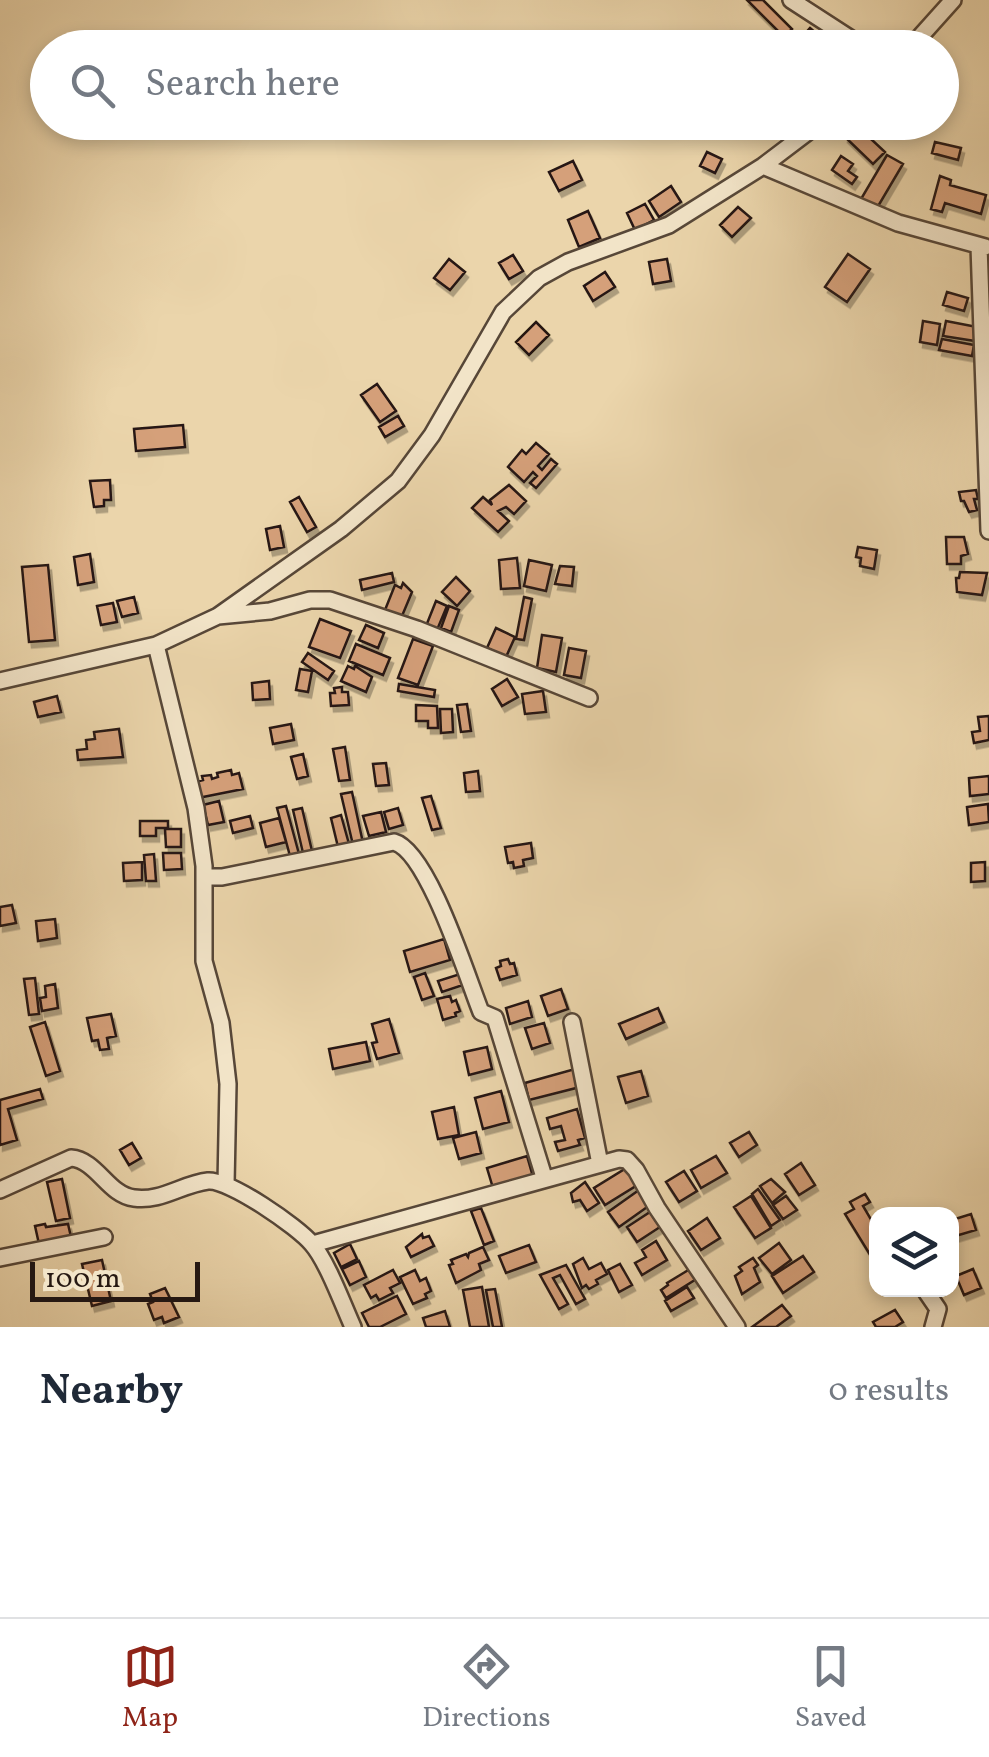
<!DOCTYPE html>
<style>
:root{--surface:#fff;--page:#f2f2f3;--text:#1f2937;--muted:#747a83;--line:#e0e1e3;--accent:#8f2418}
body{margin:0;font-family:Vollkorn,serif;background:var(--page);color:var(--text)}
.controls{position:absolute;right:30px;bottom:30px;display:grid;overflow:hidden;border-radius:20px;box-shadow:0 5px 15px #0003}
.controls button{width:90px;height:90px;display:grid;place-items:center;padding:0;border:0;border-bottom:2px solid var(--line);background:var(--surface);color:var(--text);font:50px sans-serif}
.scale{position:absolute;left:30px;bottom:25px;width:170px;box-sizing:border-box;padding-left:10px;border:5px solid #261812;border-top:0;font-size:28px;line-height:35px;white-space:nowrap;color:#261812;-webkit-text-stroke:8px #f2e4c8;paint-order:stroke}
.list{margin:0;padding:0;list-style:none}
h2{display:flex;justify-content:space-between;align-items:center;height:130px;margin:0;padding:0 40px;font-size:42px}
h2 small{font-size:32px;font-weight:400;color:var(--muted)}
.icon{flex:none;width:55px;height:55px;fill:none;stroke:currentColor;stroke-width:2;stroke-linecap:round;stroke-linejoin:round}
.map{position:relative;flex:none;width:989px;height:1327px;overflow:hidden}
.search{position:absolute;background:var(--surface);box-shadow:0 5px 15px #0003;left:30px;right:30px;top:30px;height:110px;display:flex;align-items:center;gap:25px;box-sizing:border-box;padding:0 35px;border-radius:55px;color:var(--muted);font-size:38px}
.sheet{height:290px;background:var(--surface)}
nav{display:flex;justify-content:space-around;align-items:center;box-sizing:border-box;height:140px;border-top:2px solid var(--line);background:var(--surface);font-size:28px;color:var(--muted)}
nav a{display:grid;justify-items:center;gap:5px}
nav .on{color:var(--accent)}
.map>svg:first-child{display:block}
.building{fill:#d5a07a;stroke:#261812;stroke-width:2.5;filter:url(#shadow)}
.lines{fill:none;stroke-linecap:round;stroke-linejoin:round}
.minor-casing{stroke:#574738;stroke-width:20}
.minor{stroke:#f2e4c8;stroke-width:15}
</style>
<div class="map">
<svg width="989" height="1327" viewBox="0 0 989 1327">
<defs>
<filter id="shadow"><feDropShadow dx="3" dy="5.5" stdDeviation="0" flood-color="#0004"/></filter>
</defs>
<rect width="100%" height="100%" fill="#ebd5ab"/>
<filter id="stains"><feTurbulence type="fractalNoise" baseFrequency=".002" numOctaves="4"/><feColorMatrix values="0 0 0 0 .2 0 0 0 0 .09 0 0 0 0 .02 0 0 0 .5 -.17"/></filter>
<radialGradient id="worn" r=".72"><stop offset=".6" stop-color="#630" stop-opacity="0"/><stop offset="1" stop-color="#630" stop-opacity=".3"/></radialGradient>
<path class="building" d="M747,0H763L792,29L784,37Z
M810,28L824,40L818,48H798L795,45Z
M856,125L885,152L873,164L845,137Z
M935,142L961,148L958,160L932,153Z
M707,152L722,159L715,173L700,166Z
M887,155L903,164L877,208L861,199Z
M841,156L853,164L848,171L857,177L852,184L832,170Z
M573,161L582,180L559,191L549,172Z
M940,176L951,180L950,185L986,195L981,214L945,203L942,212L931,209Z
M671,186L681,202L659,217L649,201Z
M645,204L654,220L635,230L627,213Z
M738,207L751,218L732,237L720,225Z
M588,211L600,238L579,247L568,220Z
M848,254L870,269L847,302L825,287Z
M513,255L523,271L509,279L499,263Z
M449,259L465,272L450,290L434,278Z
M667,259L671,281L653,284L649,262Z
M605,272L615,287L593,301L584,286Z
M947,292L968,298L964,311L943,305Z
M923,321L940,324L937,345L920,342Z
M946,321L977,327L975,341L943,336Z
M536,322L549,335L529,355L516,342Z
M942,339L974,345L972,356L939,350Z
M377,384L396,411L380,422L361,395Z
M398,416L404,426L385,437L379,427Z
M183,425L185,447L136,451L134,429Z
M536,443L549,454L538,466L542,470L551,459L557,464L536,488L530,483L537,476L533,472L524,482L508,467L522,450L526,454Z
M110,480L111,500H104V506L94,507L90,481Z
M509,485L526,501L514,514L506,507L498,511L509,521L498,532L472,508L483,497L492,505L490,500Z
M976,490L978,499H974L977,510L969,512L964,501H961L959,492Z
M299,497L316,527L307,532L290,502Z
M280,526L284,547L270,550L266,529Z
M946,537H964L968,554L961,556V564H947Z
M858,547L877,550L874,569L860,566L861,558L856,557Z
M90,554L94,582L78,585L74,557Z
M517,558L520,588L501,589L499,560Z
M529,560L552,565L546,591L524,586Z
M48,565L55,640L29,642L22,567Z
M560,566L574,567L572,586L555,584Z
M960,572L987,573L982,595L957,592L956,578H959Z
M392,573L394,582L362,590L360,580Z
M456,577L470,591L457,606L442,592Z
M403,583L412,592L402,616L385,610L395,585L401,588Z
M134,597L138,613L122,617L117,601Z
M524,597L532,599L524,640L516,639Z
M436,601L447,606L437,630L426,626Z
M113,603L117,622L101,625L97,606Z
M449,606L459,610L451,632L441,628Z
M320,619L351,631L340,658L309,647Z
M366,625L384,633L378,648L359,640Z
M496,628L515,637L506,657L487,648Z
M542,635L562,638L556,672L537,668Z
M413,639L433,646L418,685L398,678Z
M356,644L390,658L383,675L349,661Z
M569,648L586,651L581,678L564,675Z
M308,653L334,671L328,680L302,662Z
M348,666L354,669L355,666L372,677L366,692L341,681Z
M300,669L312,671L308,692L296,690Z
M507,679L518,697L502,706L492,689Z
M269,681L270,699L253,700L252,683Z
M399,684L435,690L434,697L398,691Z
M342,687V692H348L349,705L331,706L330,693H335L334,688Z
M543,691L546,712L525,714L522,694Z
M57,696L61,712L38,717L34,702Z
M467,704L471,731L461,732L457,705Z
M416,705L437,706L438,728H428V721H416Z
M440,709H452L453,732L441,733Z
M989,716V740L974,743L972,732L980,731L978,717Z
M291,724L294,740L273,744L270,728Z
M119,729L123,757L78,760L77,750L87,749L86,740L95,739L94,732Z
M345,747L350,780L339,781L333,749Z
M303,754L308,776L297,779L291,757Z
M386,763L389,785L376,786L373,764Z
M231,770L232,775L239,773L243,789L198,798L195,782L203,780L202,776L211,775L212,779L218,777L217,773Z
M478,771L480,791L466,792L464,773Z
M989,776V794L970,796L969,778Z
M352,792L363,843L353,845L341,794Z
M431,796L441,828L432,830L422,798Z
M219,801L224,822L208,825L203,805Z
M988,804L989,822L969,825L967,807Z
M286,806L299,854L290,856L277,808Z
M302,808L312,851L303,853L293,810Z
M398,808L403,825L389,829L384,812Z
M381,812L386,832L369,836L363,816Z
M341,815L349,844L338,847L331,818Z
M250,816L253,828L233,833L230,821Z
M279,818L286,842L266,847L260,823Z
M140,821H168V828H156V836H140Z
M165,829H181V847H166Z
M531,843L533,858L523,860L524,866L514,868L513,862L508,863L505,847Z
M163,853H181L182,869L164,870Z
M154,854L156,881H146L144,855Z
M142,862V880L124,881L123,863Z
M985,862V881L971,882V863Z
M12,905L16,923L0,926V907Z
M55,919L57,938L38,941L36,921Z
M444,939L450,960L410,972L404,951Z
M508,959L510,964L514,963L517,975L500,980L496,968L501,966L500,961Z
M425,973L434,996L422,1000L414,977Z
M460,974L463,985L442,992L438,981Z
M35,978L39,1014L29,1015L24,979Z
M55,984L58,1008L42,1011L40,998L46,997L45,986Z
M561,989L568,1009L548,1016L541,996Z
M450,996L452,1002L456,1000L460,1011L455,1013L456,1016L443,1020L437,999Z
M528,1001L532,1017L510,1024L506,1008Z
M658,1008L664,1022L626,1039L619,1024Z
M111,1014L116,1036L107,1038L109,1049L100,1050L98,1040L92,1041L87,1018Z
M389,1019L399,1053L377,1059L372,1043L377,1042L372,1024Z
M45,1022L60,1071L46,1076L30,1027Z
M544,1023L550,1043L532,1049L525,1028Z
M366,1042L370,1061L333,1069L329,1049Z
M487,1047L492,1069L469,1075L464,1052Z
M575,1069L580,1087L529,1100L525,1083Z
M641,1071L648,1096L626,1103L618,1077Z
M40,1089L43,1099L8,1109L17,1140L0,1145V1100Z
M501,1091L509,1122L483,1129L475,1098Z
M454,1107L459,1135L438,1139L432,1112Z
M577,1109L585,1138L578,1140L580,1145L558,1151L555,1142L565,1140L561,1126L550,1129L547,1118Z
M476,1132L481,1153L459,1159L453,1138Z
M749,1132L757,1145L739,1157L730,1143Z
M132,1143L141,1158L129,1165L120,1150Z
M527,1156L533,1177L493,1188L487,1168Z
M716,1156L727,1173L701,1188L691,1170Z
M801,1163L815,1185L799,1195L785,1174Z
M628,1167L639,1184L605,1205L594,1188Z
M684,1171L697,1191L679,1202L666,1182Z
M62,1179L70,1218L56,1221L47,1182Z
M771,1179L785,1192L772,1203L760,1186Z
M585,1182L599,1203L587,1211L580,1200L573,1202L571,1193Z
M758,1189L780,1220L771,1226L752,1194Z
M639,1190L650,1205L619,1227L608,1212Z
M865,1194L870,1202L863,1206L876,1228V1255L872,1258L845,1214L854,1209L850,1202Z
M751,1196L771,1228L755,1238L734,1207Z
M786,1196L797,1210L783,1219L773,1205Z
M481,1208L494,1241L484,1245L471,1211Z
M650,1212L660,1227L637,1242L627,1227Z
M971,1214L976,1230L952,1237V1220Z
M707,1218L720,1238L701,1250L688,1231Z
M45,1224L46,1227L68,1224L71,1237L39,1244L35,1226Z
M422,1234L423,1238L429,1236L434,1246L411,1257L406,1247Z
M656,1241L667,1260L642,1275L635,1263L646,1257L642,1250Z
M779,1243L791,1260L772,1274L759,1258Z
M350,1244L357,1259L341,1267L334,1253Z
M529,1245L536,1262L506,1273L499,1256Z
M483,1247L489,1260L479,1264L481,1270L456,1283L449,1265L453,1264L451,1260L466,1254L468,1257L469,1253Z
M803,1256L814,1272L783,1293L772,1276Z
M583,1258L589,1269L601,1263L607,1274L596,1280L598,1284L589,1289L586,1285L582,1288L573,1264Z
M753,1258L758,1265L754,1268L760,1282L742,1294L735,1276L742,1271L739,1267Z
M102,1260L111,1301L92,1306L82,1264Z
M359,1261L366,1277L350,1285L342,1269Z
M620,1264L632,1285L619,1292L608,1270Z
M566,1265L585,1299L576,1304L560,1275L553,1278L568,1304L559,1309L540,1275Z
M690,1269L698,1278L666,1298L661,1290L668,1285L667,1283Z
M973,1269L981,1288L964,1295L956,1276Z
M393,1270L400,1283L390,1288L393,1293L379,1300L376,1295L371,1298L364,1285Z
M415,1270L420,1281L426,1278L431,1291L425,1294L427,1298L413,1304L400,1277Z
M482,1287L489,1327H470L463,1290Z
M687,1287L694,1298L671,1311L665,1301Z
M165,1288L179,1317L164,1323L162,1317L154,1320L148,1304L153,1302L150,1294Z
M495,1289L502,1327H493L486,1290Z
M397,1296L406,1314L380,1327H369L362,1313Z
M782,1305L791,1316L776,1327H752Z
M895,1310L903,1322L895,1327H876L873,1322Z
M445,1311L450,1327H426L423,1318Z"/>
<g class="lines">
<g class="minor-casing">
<path id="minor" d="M791,0L865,48
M910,48L953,0
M763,166L898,223L985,247
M979,246L989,531
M218,616L270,611L310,600H330L417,629L589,698
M156,645L196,808L204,866V961L221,1023L228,1084L226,1184
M0,681L156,645L218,616L341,529L398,481L432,435L503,312L539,278L568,262L669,225L763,166L821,122
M204,877H222L394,842C428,851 467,977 481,1012L495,1018L544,1177
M572,1022L600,1164
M0,1190L71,1158C97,1160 108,1195 134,1198C161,1202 182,1184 208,1181C229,1179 298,1227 312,1244C327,1261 343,1305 353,1327
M313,1244L619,1159L627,1160L636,1170L657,1208L737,1327
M0,1258L104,1237
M925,1290L938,1309L933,1327"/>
</g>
<use href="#minor" class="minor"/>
</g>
<rect width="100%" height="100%" filter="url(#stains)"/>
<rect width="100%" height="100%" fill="url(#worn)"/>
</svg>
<div class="controls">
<button><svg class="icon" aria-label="layers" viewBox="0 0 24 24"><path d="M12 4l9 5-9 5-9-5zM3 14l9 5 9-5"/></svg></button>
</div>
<div class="scale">100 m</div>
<div class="search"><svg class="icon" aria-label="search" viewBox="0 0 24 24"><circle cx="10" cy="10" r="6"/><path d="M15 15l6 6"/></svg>Search here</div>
</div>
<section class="sheet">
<h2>Nearby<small>0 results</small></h2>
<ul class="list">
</ul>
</section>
<nav>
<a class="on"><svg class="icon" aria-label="map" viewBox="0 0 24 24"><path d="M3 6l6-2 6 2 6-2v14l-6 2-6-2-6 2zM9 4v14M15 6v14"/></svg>Map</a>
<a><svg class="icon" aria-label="directions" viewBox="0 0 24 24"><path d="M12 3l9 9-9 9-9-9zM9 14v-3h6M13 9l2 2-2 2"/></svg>Directions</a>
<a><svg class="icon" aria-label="saved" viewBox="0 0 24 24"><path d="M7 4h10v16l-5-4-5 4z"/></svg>Saved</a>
</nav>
